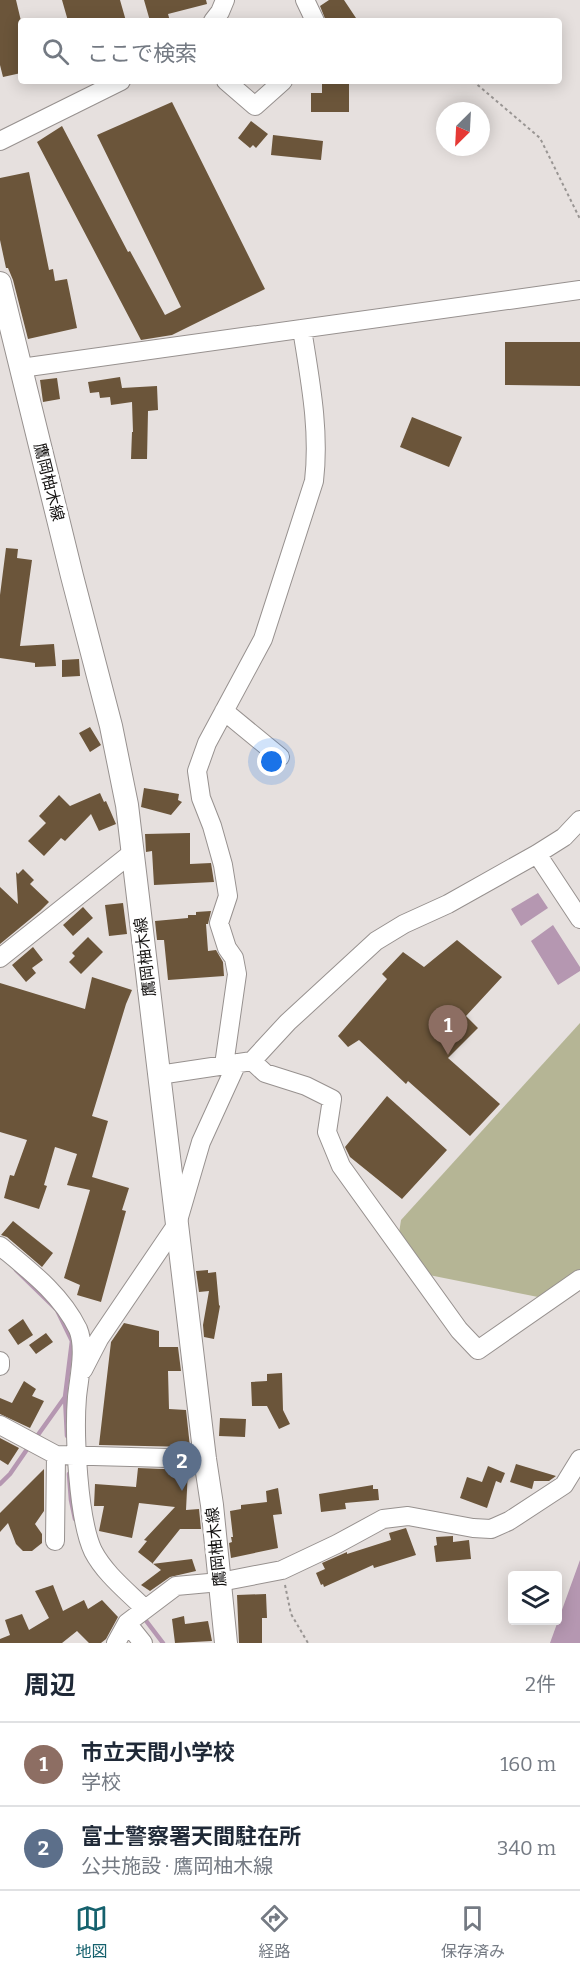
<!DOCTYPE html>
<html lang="ja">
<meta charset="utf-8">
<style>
:root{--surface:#fff;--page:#f6f6f7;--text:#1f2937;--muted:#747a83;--line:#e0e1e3;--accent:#15616d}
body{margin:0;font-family:Bitter,"Noto Sans JP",serif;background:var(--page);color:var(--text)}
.controls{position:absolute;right:18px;bottom:18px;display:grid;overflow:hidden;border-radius:6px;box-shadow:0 3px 15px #0003}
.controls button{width:54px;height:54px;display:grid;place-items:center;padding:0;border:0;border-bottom:2px solid var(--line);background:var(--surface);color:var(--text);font:30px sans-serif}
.compass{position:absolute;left:436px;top:102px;width:54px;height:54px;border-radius:50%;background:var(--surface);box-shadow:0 3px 15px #0003;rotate:204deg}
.you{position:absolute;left:272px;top:762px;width:21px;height:21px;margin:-15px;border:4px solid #fff;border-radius:50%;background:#1a73e8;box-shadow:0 0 0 9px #1a73e833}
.badge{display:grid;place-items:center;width:39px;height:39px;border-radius:50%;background:var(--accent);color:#fff;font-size:20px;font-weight:700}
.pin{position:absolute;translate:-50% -50px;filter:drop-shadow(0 2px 3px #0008)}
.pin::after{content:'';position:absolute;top:32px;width:21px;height:18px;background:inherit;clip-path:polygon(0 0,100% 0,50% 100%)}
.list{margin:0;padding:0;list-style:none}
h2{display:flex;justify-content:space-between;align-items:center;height:78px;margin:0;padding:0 24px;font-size:26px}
h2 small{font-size:20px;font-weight:400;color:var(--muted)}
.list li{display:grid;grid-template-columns:39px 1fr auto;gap:18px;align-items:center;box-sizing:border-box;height:84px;padding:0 24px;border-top:2px solid var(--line)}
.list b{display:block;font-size:22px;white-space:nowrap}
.list p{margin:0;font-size:20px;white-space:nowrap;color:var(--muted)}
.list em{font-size:20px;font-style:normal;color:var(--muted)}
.icon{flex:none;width:33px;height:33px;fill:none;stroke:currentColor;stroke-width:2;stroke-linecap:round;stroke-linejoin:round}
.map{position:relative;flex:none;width:580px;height:1643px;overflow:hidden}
.search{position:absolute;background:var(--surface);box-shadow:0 3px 15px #0003;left:18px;right:18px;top:18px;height:66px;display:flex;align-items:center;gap:15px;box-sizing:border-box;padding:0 21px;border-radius:6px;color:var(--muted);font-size:22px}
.sheet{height:246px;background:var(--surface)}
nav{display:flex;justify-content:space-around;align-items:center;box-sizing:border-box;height:84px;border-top:2px solid var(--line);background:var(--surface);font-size:16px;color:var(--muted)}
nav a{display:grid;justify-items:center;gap:3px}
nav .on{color:var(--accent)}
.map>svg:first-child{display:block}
.green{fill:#b5b595}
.water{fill:#b597b1}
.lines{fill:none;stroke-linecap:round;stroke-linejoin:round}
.stream{stroke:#b597b1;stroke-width:4.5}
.building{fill:#6b553a}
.minor-casing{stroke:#97918f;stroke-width:20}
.major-casing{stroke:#97918f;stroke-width:24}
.path{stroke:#999593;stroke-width:2;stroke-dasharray:3 3;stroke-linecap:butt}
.minor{stroke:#fff;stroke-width:18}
.major{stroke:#fff;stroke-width:22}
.labels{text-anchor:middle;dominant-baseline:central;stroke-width:6;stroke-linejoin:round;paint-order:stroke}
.street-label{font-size:16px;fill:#141211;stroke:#fff}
</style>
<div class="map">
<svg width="580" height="1643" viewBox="0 0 580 1643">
<rect width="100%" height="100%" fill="#e6e0de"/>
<path class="green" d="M580,1023V1272L543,1298L429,1275L399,1233L401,1220Z"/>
<path class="water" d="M538,893L548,908L521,926L511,909Z
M553,925L580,967V971L558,985L531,941Z
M580,1560V1643H550Z"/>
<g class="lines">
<path class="stream" d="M16,1270L57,1310L72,1341L65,1397L67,1436
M35,1439L65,1397
M69,1474L71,1500L75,1519
M0,1484L10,1474L30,1445
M147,1622L163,1643"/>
</g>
<path class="building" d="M0,0H16L21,21V73L3,77L0,65Z
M62,0H120L126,21H68Z
M144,0H206L207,4L168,14L170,21H150Z
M329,0H344L358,21H326L320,6Z
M322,81H349V112H311V93H322Z
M172,102L265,289L172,335L141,340L37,142L62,126L128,252L130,251L165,315L181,307L97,135Z
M251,121L268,134L256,148L253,145L250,148L238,138Z
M273,135L323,141L321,160L271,155Z
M29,172L49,270L53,269L55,281L67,279L77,328L28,339L13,280L8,268H6L0,240V178Z
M505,342H580V386L505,385Z
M120,377L122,388L157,386L158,410L148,411L147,459H131L132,432H133L132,402L111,405L110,397L100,398L99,392L90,393L88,382Z
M57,378L60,399L43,402L40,380Z
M412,417L462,437L449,467L400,447Z
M6,548L18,549L17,558L32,560L20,646L54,644L56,666L35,667V663L0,658V595Z
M79,659L80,676L62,677V660Z
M90,727L101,745L90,752L79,733Z
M144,788L179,794L178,800L182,802L171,815L141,807Z
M100,793L104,802L106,801L116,824L99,831L91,814L65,841L61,838L44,856L28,841L46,823L39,816L59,795L70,806Z
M190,833V864L211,863L214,882L154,885L152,851L146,852L145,834Z
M23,869L34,880L30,884L49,902L40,911L0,944V887L18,904L16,872L18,874Z
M123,903L127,934L109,936L105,905Z
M83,907L93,918L73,936L63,925Z
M211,911L208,924H206L208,951L216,950L223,962L224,976L168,980L164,940H157L155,921L188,918V915H196V912Z
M88,937L103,952L81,974L69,962L75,956L72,953Z
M457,940L502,977L466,1016L478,1028L448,1058L500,1104L470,1136L408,1081L406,1084L359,1040L348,1047L338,1036L387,979L382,974L403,952L424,967Z
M33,947L43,960L32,968L36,973L26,982L12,965Z
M92,977L132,990L126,1004L92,1116L108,1121L92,1177L129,1188L122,1210L126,1211L101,1302L77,1295L80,1285L64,1278L90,1190L67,1185L77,1154L55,1147L44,1185L47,1186L39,1209L4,1198L10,1175L14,1176L27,1140L0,1132V983L85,1009Z
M387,1096L447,1150L402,1199L350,1157L345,1147Z
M13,1221L53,1253L42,1267L7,1237L1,1235Z
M208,1270V1273L216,1272L219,1305L220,1306L214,1339L204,1337L203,1325L209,1291L199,1292L196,1271Z
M23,1319L33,1335L18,1345L8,1330Z
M124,1323L159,1331V1347H178L181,1371H168L169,1409L186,1410L190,1447L99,1445L111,1342Z
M46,1333L53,1342L36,1354L29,1345Z
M282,1373L283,1410L290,1424L279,1429L267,1406H252L251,1382L267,1381V1374Z
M24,1381L36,1389L32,1396L44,1401L30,1428L0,1414V1398L12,1403Z
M220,1418L246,1419L245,1437L219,1436Z
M0,1438L19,1448L8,1465L0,1460Z
M516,1464L556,1476L549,1481H534L532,1489L510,1482Z
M488,1466L505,1473L501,1483L496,1481L487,1508L460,1498L467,1477L482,1482Z
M138,1468L188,1470L186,1510L199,1509L201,1529H180L152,1564L192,1559L196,1571L170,1577L150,1591L141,1585L161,1570L138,1552L147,1541L144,1540L175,1507L139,1503L132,1538L99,1531L104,1506H94L95,1484L136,1487Z
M44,1469V1511L35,1524L42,1534V1543L32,1551H23L16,1544L8,1523L0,1532V1513Z
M373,1485V1489H378L379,1500L345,1503L346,1509L321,1512L319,1494Z
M278,1488L282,1514L273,1515L278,1548L231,1558L229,1543L232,1542L231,1537H233L230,1511L241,1509V1505L267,1502L266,1491Z
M406,1528L416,1555L374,1568L373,1565L324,1587L323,1584L321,1585L316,1573L325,1569L322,1563L347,1552V1554L391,1540L389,1533Z
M453,1536V1542L469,1540L471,1559L436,1562L434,1546L437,1545L436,1537Z
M53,1585L63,1611L84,1600L88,1609L102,1600L118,1617L106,1639L101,1643H89L77,1631L62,1643H0V1639L10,1635L5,1620L22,1614L29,1630L49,1618L35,1591Z
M266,1594L267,1618H262V1643H239L237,1595Z
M184,1616L185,1624L208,1621L212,1641L175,1643L172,1619Z"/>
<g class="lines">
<g class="minor-casing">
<path id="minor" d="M305,0L315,21
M213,21L220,12L225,0
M226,81L255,106L283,81
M0,141L121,81
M21,368L580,290
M224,711L280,757
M537,854L580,919
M0,958L133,852
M252,1061L265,1073L306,1086L332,1099L327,1132L341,1166L459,1330L478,1350L580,1279
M224,1065L237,974L234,958L227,948L219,923L228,896L223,865L212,826L201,798L197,771L207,743L263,639L314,481C320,430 310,380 302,329
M159,1075L252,1061L288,1022L376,941L404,924L448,904L537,854L564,837L580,820
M0,1246C29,1270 61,1294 78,1329C86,1348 79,1377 77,1397C74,1433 78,1519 93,1551C105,1574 127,1591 145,1609
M0,1361V1366
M83,1370L99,1339L177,1224L201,1142L237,1063
M0,1425L56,1455L205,1459
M55,1541L56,1455
M127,1623L143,1643
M116,1643L127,1623L176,1586L220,1582L282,1570L337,1544L383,1519L408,1516L473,1528L491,1529L509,1521L564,1485L580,1459"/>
</g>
<g class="major-casing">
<path id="major" d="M0,283L72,576L111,726L127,805L205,1459L212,1505L226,1643"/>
</g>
<path class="path" d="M473,81L540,138L580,219
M285,1585L291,1614L308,1643"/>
<use href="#minor" class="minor"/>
<use href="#major" class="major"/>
</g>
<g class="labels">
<g class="street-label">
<text transform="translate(49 482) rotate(76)">鷹岡柚木線</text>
<text transform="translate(145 957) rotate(-97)">鷹岡柚木線</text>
<text transform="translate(216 1547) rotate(-96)">鷹岡柚木線</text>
</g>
</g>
</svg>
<div class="controls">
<button><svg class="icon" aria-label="layers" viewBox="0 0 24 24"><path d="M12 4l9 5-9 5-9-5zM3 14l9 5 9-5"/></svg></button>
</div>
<svg class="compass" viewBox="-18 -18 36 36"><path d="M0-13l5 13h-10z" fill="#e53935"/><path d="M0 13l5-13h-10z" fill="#747a83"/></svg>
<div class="you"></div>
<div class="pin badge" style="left:448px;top:1055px;background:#8d6e63">1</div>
<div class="pin badge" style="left:182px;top:1491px;background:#5c6f8a">2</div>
<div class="search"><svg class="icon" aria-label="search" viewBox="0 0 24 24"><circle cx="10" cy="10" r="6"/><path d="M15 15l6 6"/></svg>ここで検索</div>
</div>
<section class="sheet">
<h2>周辺<small>2件</small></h2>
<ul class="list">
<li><span class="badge" style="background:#8d6e63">1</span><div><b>市立天間小学校</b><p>学校</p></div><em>160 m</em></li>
<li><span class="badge" style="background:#5c6f8a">2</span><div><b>富士警察署天間駐在所</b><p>公共施設 · 鷹岡柚木線</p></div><em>340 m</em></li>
</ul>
</section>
<nav>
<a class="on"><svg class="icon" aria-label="map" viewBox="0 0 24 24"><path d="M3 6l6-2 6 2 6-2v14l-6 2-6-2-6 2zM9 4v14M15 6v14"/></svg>地図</a>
<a><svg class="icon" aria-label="directions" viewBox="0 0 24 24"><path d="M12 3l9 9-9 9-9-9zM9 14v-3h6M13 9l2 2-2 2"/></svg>経路</a>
<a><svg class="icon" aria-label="saved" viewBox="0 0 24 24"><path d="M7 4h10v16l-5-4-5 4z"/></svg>保存済み</a>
</nav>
